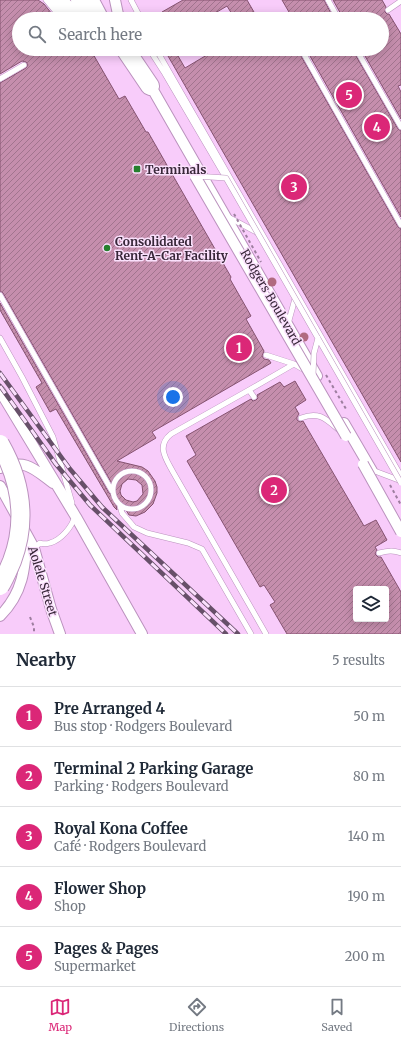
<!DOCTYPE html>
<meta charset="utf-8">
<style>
:root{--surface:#fff;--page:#f2f2f3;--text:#1f2937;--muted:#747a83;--line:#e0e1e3;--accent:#db2777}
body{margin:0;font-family:Merriweather,serif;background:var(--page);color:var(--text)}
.controls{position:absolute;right:12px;bottom:12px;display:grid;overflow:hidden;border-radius:4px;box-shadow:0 2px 10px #0003}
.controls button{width:36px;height:36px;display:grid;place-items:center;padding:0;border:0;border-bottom:1px solid var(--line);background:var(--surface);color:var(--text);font:20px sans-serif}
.you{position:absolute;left:173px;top:397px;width:14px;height:14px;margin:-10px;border:3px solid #fff;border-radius:50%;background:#1a73e8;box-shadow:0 0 0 6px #1a73e833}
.badge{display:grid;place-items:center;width:26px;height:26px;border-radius:50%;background:var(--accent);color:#fff;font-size:13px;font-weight:700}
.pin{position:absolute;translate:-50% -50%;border:2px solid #fff;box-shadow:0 1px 4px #0006}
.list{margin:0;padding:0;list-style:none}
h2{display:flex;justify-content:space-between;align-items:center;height:52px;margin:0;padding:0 16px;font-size:17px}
h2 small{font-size:13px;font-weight:400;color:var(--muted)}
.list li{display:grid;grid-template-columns:26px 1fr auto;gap:12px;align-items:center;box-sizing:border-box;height:60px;padding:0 16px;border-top:1px solid var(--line)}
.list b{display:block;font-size:15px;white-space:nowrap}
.list p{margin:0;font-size:13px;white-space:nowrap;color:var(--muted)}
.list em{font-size:13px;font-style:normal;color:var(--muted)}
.icon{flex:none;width:22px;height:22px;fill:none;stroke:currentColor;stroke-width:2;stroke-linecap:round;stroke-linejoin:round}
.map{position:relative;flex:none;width:401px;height:634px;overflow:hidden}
.search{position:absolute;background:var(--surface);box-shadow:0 2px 10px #0003;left:12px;right:12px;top:12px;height:44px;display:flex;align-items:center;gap:10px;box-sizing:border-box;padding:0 14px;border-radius:22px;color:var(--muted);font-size:15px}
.sheet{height:352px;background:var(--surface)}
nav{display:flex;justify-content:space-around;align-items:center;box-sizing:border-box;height:56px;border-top:1px solid var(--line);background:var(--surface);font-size:11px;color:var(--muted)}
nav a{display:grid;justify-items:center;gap:2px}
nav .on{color:var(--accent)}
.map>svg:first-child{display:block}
.building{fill:url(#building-hatch);stroke:#855270;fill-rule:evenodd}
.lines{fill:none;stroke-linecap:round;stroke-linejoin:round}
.lane-casing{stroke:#bb92be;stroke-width:6}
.street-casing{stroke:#bb92be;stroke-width:12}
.highway-casing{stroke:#bb92be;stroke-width:20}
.path{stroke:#9d7e9f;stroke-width:2;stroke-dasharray:3 3;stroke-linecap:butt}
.lane{stroke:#fff;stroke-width:5}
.street{stroke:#fff;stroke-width:10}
.highway{stroke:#fff;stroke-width:18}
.rail-casing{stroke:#675069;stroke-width:4.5}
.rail{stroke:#fae0fc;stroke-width:3;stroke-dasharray:9;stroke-linecap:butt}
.lane-bridge-casing{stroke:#bb92be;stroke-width:6;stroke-linecap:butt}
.street-bridge-casing{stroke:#bb92be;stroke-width:12;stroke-linecap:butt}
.highway-bridge-casing{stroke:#bb92be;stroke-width:20;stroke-linecap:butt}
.path-bridge{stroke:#9d7e9f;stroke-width:2;stroke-dasharray:3 3;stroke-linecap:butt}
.lane-bridge{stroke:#fff;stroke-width:5}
.street-bridge{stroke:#fff;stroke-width:10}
.highway-bridge{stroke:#fff;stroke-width:18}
.tree{fill:#b16a80}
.poi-dot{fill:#267f2e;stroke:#fae0fc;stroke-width:1.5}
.labels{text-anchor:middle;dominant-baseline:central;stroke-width:3;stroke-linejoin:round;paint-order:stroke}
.poi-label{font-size:12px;font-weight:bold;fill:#372638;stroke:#fae0fc;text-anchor:start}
.street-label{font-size:12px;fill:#372638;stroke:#fae0fc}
</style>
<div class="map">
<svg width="401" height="634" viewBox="0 0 401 634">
<defs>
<pattern id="building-hatch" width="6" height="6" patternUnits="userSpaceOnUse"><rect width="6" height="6" fill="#c58ead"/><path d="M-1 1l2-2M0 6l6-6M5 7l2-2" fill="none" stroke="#a1748e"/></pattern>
</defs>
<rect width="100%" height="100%" fill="#f8ccfa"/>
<path class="building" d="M0,0H38L44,4L56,19H19V49H83L93,54L119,99L125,96L146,132H148L231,277L230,279L251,316L246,319L264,351L262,356L264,359L269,360L271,363L152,432L156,438L117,461L142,467L148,471L155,481L157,487V493L153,504L145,512L136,516L129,515L121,502H119L116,505L117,510L114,507L56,409L50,412L36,387L42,383L0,310V303L109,493L112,495L114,494L115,489L3,293L0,291V83L26,68L28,65L26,62L22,61L0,74ZM128,479L136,480L142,485L143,494L137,501L133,502L126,500L121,495L120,491L122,484Z
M183,0H247L258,19H235L227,6L205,19H166L162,12Z
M282,0H324L334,19H293Z
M333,0H382L386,7L385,12L387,14H389L401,34V85L398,86L401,92V119L361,49H382V19H342V16Z
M164,49H174L185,68L217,49H297L398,227L401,229V462Z
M306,49H352L398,129L401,131V217Z
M295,381L306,400L295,407L299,414L297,417V420L300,422L303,421L364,526L376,520L387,540L375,547L377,550L375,554L378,557H381L401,592V634H287L270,605L275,602L264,585L260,587L187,461L196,455L186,436L251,399L253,401L256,400L258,398L257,395L280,382L284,387ZM356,589H386V619H356Z"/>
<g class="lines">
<g class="lane-casing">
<path id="lane" d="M46,0L62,19
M131,0L141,19
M328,0L338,18
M388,10L401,1
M149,49L165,74L226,178
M156,49L401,476
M301,49L401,225
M356,49L401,127
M0,79L24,65
M228,217L258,233
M0,295L112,491
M288,324L296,295
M0,338L22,377L53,437L72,503
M266,355L294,364L306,371
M249,390L294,364
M254,397L249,390L171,434C156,446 166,459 173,472L266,634
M301,418C319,411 326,419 339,430
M372,470L401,481
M113 490a19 19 0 1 1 38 0a19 19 0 1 1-38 0Z
M120,506L122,513L134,527L147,533L188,543L202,549L251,634
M34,548L40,543C43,544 47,544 50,543C61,540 72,527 75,516
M379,553C387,551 393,550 401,553"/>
</g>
<g class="street-casing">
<path id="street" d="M94,0L103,17
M115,0L119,19
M149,83L317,376
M0,391L76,517L142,634
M344,423L372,471
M0,468C26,459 33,468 53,483
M0,486L34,548L51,609L60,634
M0,616C24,592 25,567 27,536"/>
</g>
<g class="highway-casing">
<path id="highway" d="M57,0L76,19
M80,0L97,19
M125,49L150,86"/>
</g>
<path class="path" d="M390,485L401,505
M30,617L34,627V634"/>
<use href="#lane" class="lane"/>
<use href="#street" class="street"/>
<use href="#highway" class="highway"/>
<g class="rail-casing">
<path id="rail" d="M0,373L70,469L102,507L238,634
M0,386L55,463L90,505L226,634"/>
</g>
<use href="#rail" class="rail"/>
<g class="lane-bridge-casing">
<path id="lane-bridge" d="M195,176L226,178L401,483
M313,375L314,353L318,338"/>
</g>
<g class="street-bridge-casing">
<path id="street-bridge" d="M195,176L346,436
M363,464L401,532"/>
</g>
<g class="highway-bridge-casing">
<path id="highway-bridge" d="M0,444C21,481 27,521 12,561C8,570 5,578 0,586"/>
</g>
<path class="path-bridge" d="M234,214L261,262
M326,375L346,409"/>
<use href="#lane-bridge" class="lane-bridge"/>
<use href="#street-bridge" class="street-bridge"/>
<use href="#highway-bridge" class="highway-bridge"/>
</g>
<g class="tree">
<circle cx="272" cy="282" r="4.5"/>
<circle cx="304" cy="337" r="4.5"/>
</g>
<g class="poi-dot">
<rect x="133" y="165" width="8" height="8" rx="2"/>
<circle cx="107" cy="248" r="4"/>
</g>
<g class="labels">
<g class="poi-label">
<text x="145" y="169">Terminals</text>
<text x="115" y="241">Consolidated<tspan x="115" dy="14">Rent-A-Car Facility</tspan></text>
</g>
<g class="street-label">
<text transform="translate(271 297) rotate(60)">Rodgers Boulevard</text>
<text transform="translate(43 581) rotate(73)">Aolele Street</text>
</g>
</g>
</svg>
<div class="controls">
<button><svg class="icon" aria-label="layers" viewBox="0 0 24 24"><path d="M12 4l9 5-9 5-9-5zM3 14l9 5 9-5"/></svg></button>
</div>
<div class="you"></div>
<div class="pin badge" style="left:239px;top:348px">1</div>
<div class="pin badge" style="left:274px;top:490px">2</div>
<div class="pin badge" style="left:294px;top:187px">3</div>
<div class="pin badge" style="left:377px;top:127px">4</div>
<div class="pin badge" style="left:349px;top:95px">5</div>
<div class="search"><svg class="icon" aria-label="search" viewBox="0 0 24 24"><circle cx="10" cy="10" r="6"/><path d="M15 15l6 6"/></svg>Search here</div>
</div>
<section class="sheet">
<h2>Nearby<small>5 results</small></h2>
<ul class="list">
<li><span class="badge">1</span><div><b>Pre Arranged 4</b><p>Bus stop · Rodgers Boulevard</p></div><em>50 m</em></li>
<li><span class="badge">2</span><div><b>Terminal 2 Parking Garage</b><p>Parking · Rodgers Boulevard</p></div><em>80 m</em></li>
<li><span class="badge">3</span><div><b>Royal Kona Coffee</b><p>Café · Rodgers Boulevard</p></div><em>140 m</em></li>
<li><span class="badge">4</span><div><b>Flower Shop</b><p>Shop</p></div><em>190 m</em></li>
<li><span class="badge">5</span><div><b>Pages &amp; Pages</b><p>Supermarket</p></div><em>200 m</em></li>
</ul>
</section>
<nav>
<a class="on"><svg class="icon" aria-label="map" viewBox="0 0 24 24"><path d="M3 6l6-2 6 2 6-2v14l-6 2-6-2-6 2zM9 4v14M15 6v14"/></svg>Map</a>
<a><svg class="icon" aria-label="directions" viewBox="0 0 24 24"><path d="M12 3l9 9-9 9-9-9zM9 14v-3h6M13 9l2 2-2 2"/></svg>Directions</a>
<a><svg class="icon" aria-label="saved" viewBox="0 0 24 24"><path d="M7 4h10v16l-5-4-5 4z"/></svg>Saved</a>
</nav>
